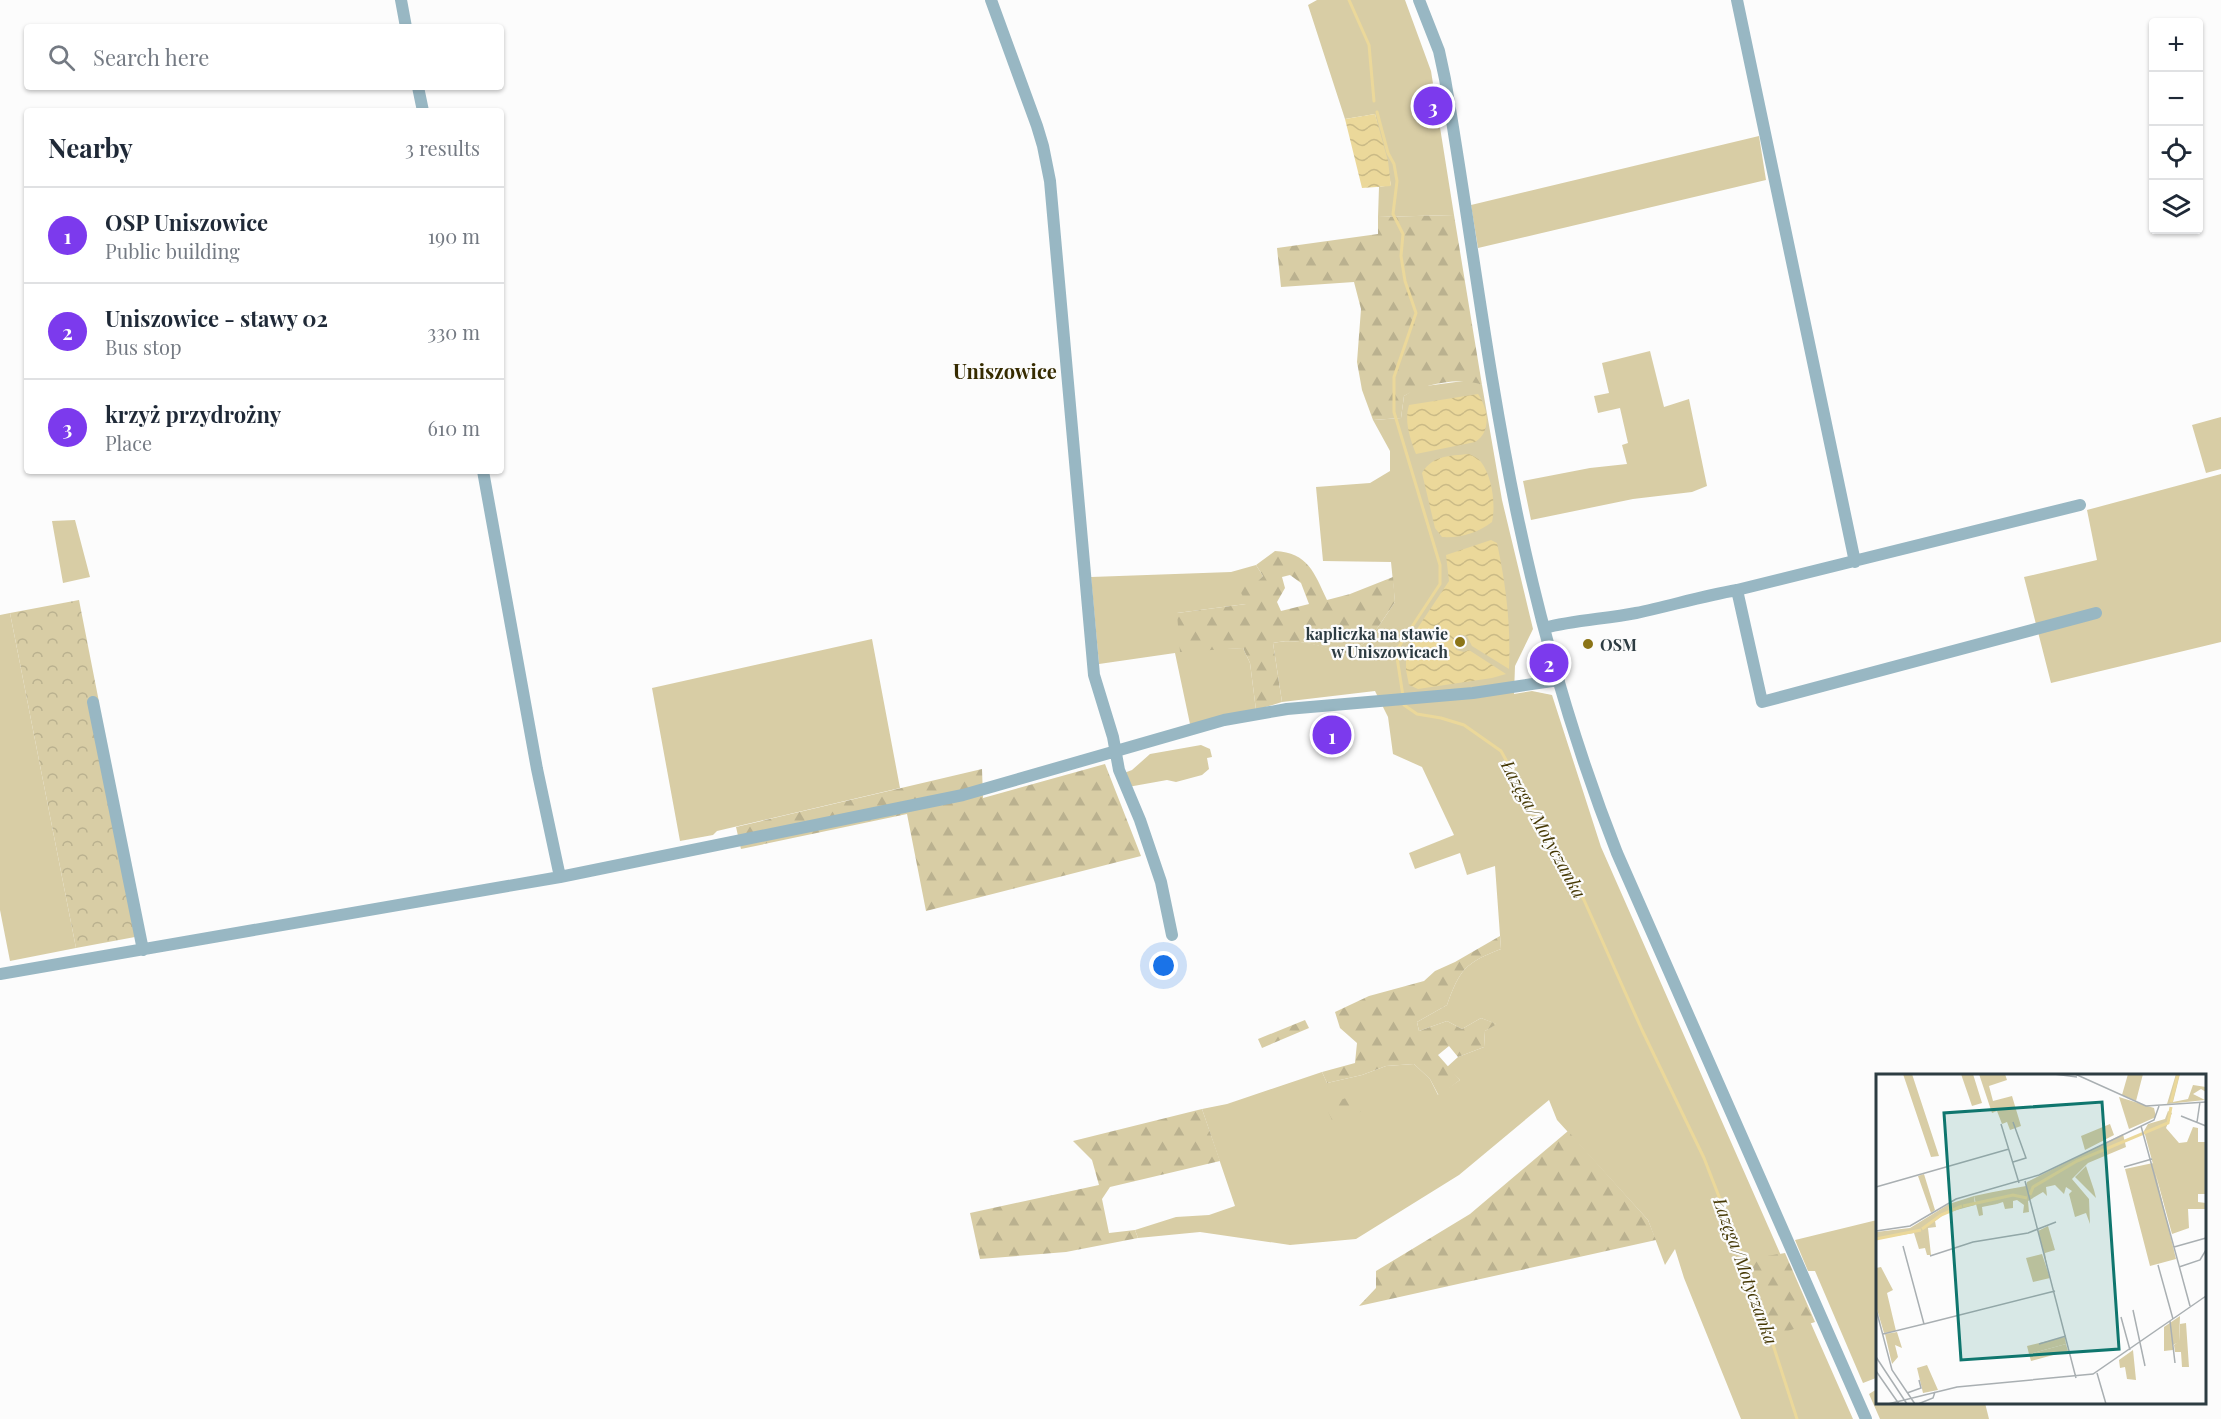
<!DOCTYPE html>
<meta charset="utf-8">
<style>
:root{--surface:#fff;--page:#f6f6f7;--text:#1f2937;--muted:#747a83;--line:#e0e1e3;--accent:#7c3aed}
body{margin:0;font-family:"Playfair Display",serif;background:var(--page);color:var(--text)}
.controls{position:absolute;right:18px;top:18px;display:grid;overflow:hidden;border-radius:6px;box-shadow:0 2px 4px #0004}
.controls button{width:54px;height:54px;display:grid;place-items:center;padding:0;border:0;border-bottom:2px solid var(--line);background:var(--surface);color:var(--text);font:30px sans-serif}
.you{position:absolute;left:1164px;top:966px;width:21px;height:21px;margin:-15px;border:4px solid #fff;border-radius:50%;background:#1a73e8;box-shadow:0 0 0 9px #1a73e833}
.badge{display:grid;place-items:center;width:39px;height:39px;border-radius:50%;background:var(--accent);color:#fff;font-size:20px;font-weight:700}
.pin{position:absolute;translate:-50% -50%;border:3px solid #fff;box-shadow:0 2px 6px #0006}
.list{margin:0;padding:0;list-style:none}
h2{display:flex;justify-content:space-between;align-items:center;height:78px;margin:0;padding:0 24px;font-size:26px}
h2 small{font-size:20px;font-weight:400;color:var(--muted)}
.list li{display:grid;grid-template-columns:39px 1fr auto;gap:18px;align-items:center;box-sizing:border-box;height:96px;padding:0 24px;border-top:2px solid var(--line)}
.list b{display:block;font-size:22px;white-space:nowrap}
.list p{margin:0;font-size:20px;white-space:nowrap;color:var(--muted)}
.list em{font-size:20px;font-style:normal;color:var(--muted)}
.icon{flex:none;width:33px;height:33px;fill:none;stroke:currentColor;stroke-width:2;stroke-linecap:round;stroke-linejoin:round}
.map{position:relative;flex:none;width:2221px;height:1419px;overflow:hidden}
.search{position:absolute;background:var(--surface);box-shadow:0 2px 4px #0004;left:24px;top:24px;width:480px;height:66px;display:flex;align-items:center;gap:15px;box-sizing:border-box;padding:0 21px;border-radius:6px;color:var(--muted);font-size:22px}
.panel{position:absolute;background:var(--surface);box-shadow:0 2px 4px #0004;left:24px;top:108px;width:480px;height:366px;border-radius:6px}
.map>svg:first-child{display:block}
.green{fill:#d8cda5}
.forest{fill:url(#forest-firs);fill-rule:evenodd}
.park{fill:url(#park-crowns)}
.water{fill:url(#water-waves)}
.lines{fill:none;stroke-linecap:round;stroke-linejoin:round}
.stream{stroke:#ebd89a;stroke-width:3}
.minor{stroke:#98b7c3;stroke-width:12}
.poi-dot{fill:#8b7417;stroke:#fcfcfc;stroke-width:2}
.labels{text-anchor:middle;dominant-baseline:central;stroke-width:4.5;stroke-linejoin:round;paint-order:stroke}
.poi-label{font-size:16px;font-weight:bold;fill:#2d3c42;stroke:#fcfcfc;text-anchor:end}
.water-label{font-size:18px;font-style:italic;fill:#463905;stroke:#fcfcfc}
.quarter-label{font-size:20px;font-weight:bold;fill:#362b00;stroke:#fcfcfc}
.inset-river{fill:none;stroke:#ebd89a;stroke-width:3}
.inset-road{fill:none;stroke:#a9afb2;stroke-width:1.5}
.view{fill:#0f766e;fill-opacity:0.15;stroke:#0f766e;stroke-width:3}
.inset-edge{fill:none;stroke:#2d3c42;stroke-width:3}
</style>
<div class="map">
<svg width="2221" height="1419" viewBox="0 0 2221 1419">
<defs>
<pattern id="forest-firs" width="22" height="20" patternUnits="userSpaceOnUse" patternTransform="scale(1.5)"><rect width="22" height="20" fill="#d8cda5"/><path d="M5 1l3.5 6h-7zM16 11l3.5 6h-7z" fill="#bab18f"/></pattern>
<pattern id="park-crowns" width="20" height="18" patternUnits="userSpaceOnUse" patternTransform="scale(1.5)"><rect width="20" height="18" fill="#d8cda5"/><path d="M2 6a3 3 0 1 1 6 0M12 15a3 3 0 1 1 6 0" fill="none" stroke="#bab18f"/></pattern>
<pattern id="water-waves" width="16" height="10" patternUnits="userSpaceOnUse" patternTransform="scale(1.5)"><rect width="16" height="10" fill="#ebd89a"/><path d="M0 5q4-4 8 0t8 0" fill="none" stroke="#caba86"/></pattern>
</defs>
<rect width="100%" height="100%" fill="#fcfcfc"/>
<path class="green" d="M1317,0H1405L1431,71L1454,215L1378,217L1379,187L1391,185L1375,114L1345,119L1308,5Z
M1759,136L1766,180L1478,248L1471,205Z
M1650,351L1664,407L1689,399L1707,486L1692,492L1633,499L1531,520L1523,481L1590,468L1627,464L1622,445L1628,443L1620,408L1598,413L1594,396L1609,393L1602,363Z
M1471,380L1482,385L1502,500L1533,629L1515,666L1514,694L1532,691L1552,695L1601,847L1853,1419H1741L1684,1278L1675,1249L1665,1265L1648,1220L1557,1120L1549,1100L1459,1175L1356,1239L1290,1245L1200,1232L1138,1238L1135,1230L1176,1217L1209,1215L1235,1206L1202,1109L1227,1104L1322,1072L1327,1083L1362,1075L1386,1066L1414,1064L1430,1079L1438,1095L1460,1080L1447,1067L1458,1057L1484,1047L1485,1031L1496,1024L1481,1018L1462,1029L1447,1021L1419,1031L1417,1022L1447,1005C1460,969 1465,963 1501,949L1495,866L1467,875L1460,853L1415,869L1409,853L1454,835L1422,767L1393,754L1388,717L1375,691L1282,702L1273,643C1298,637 1324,647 1348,654L1370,639L1395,602L1391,562L1323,561L1316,487L1370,483L1390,471V451L1373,420L1401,418L1404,396L1418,387Z
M2221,417V469L2206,473L2192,425Z
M2221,474V642L2051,683L2024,577L2097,560L2087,510Z
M75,520L90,577L63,583L52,521Z
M1256,565L1263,576L1257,583L1246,604L1177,613L1216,649L1243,648L1250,663L1256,710L1190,724L1175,653L1099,664L1091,577L1231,572Z
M10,613L76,948L10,961L0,910V615Z
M872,639L900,788L717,831L713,835L680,841L652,688Z
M1201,745L1210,749L1212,757L1207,758L1209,769L1202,775L1176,782L1167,780L1128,787L1124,773L1132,770L1150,754Z
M1877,1220V1383L1876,1378L1863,1383L1815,1271H1808L1795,1240Z
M1877,1389L1878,1402L1985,1403L1989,1419H1880L1869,1394Z"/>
<path class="forest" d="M1454,215L1482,385C1461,376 1423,384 1404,396L1401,418L1373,420L1362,390L1357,362L1361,309L1354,282L1281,287L1277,248L1378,234V217Z
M1275,551C1308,553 1314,572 1327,600L1350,594L1393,577L1395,602L1370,639L1348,654C1324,648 1298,637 1273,643L1282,702L1256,710L1250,663L1243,648L1180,652L1177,613L1246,604L1239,588L1250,577L1257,582L1263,576L1256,565ZM1290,575L1301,583L1309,604L1281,611L1277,602L1285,588L1282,577Z
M1105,764L1141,856L926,911L907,814L741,849L736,827L982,769L983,798Z
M1500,936L1501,949C1465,963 1460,969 1447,1005L1417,1022L1419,1031L1447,1021L1462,1029L1481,1018L1497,1024L1485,1031L1484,1047L1458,1057L1449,1046L1438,1055L1460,1080L1439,1096L1430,1079L1414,1064L1386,1066L1362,1075L1327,1083L1322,1072L1355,1063L1357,1043L1340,1028L1335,1012L1369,996L1424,981L1435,971L1455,962Z
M1305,1020L1309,1028L1262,1048L1258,1039Z
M1367,1091L1371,1109L1332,1120L1325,1105Z
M1202,1109L1220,1161L1110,1187L1102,1199L1109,1233L1135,1230L1138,1238L1066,1252L980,1259L970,1213L1099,1185L1092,1160L1073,1141Z
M1568,1131L1648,1220L1656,1240L1359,1306L1376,1288V1271L1470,1214Z
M1785,1253L1815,1322L1770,1337L1744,1260Z"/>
<path class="park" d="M79,600L99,702L89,704L135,937L76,948L10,613Z"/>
<path class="water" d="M1375,114L1388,161L1391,186L1362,188L1345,119Z
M1478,394C1488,408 1492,432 1475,442L1416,454C1410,439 1404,421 1409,405Z
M1469,454C1473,456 1478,458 1481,462C1492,476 1496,505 1492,522C1478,533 1461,538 1442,537L1435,528L1422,473C1433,455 1449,456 1469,454Z
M1491,540L1497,543C1506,585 1511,626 1509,669L1472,646L1467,636L1459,634L1453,643L1456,650L1464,652L1469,650L1506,674L1492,678L1418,689L1409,685L1406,670V655L1417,629L1449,581L1446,555Z"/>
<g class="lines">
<path class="stream" d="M1349,0L1369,45L1374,101
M1377,112L1388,153L1394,164L1397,181L1393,214L1403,234L1401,256L1405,281L1416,313L1394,377V412L1440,565V584L1396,651L1403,696
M1404,703V705L1417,714L1441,718L1464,725L1501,751L1584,900L1642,1030L1704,1158L1756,1292L1797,1419"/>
<path class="minor" d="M401,0L406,27
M991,0L1037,126L1043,146L1050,181L1094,675L1113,737L1119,770L1140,820L1161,882L1172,935
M1419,0L1439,51L1445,79C1470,224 1487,370 1517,514C1541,628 1574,744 1617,853L1866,1419
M1737,0L1855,562
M418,87L423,111
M483,471L537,769L560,877
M1737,590L1762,702L2096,613
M1544,628C1574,620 1606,619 1636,613C1670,606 1702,596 1737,590L2080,505
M93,702L143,950
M0,974L560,877L899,808L963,795L1224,720L1287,709L1473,693L1559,680"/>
</g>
<g class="poi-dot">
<circle cx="1460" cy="642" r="6"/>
<circle cx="1588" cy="644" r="6"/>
</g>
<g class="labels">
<g class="poi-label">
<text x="1448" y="633">kapliczka na stawie<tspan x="1448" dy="18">w Uniszowicach</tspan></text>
<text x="1600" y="644" text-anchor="start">OSM</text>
</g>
<g class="water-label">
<text transform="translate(1544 829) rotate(61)">Łazęga/Motyczanka</text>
<text transform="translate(1746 1271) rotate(70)">Łazęga/Motyczanka</text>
</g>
<g class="quarter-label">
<text x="1005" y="370">Uniszowice</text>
</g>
</g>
<g transform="translate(1876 1074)">
<rect width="330" height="330" fill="#fcfcfc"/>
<path d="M27,0H36L63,82L55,83ZM85,0H97L106,29L96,32ZM103,0H129L131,6L113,12L117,27L136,22L145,52L134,56L131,48L126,50L121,37L116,39ZM252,0H267L260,27L246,21ZM243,23L278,34L280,43L253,55ZM292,37L296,39L290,54L303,69L311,68L317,53L322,54V68H330V120H322V128L330,129V135H312L313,154L296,160L268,57L272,50L289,45ZM234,50L238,61L209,76L205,62ZM247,60L250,73L212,89L196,105L213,125L214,150L210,139L199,143L193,120L196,117L190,113L188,120L179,111L170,113L171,122L167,118L152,127L153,138L147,139L148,131L141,126L137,127V134L129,135L127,128L121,130L117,125V118L150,112L151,108ZM277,89L300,185L274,192L249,95ZM48,100L59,136L55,139L42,102ZM98,122L99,131L70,139L59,147L60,153L52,154L55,181H51L49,174L43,175L38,159L0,165V158L34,154L73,130ZM166,180L174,204L157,208L150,184ZM5,193L17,216L11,219L20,257L8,259L0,232V194ZM304,242L303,268L297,271V276L288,277V253ZM21,258L26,274L19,271L22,283L16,290L9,260ZM190,270L192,277L155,287L153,280ZM257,276L260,306L251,305L249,293L244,294L243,286ZM51,291L62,316L47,319L41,294Z" fill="#d8cda5"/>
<path d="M300,0H304L297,28L312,25L317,11L330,13V18L325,15L317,20L329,26L291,30ZM210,92L218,116L220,124L199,103ZM117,118L121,130L106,133L107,141L103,142L98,122ZM172,152L179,176L169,179L172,197L162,157ZM310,249L313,293H306L305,278H299L298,271L303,267L304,250Z" fill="#d8cda5"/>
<path d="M189,263L190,270L153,280L151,272Z" fill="#d8cda5"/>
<path class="inset-river" d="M295,28L302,0M154,121L157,113L201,87L292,49L295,33M87,132L137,121L151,124M46,155L65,141L86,132M0,165L45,156"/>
<path class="inset-road" d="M178,0L201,3M199,0L270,32L330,28M305,42L330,52M137,48L150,84L137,88M321,48L324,28M125,50L143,109M265,52L314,232M248,93L276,85M149,107L200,304M0,113L133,75M0,157L34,152L80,125L163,101L278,46L283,32M298,173L330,164M54,182L97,168L152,159L180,148M282,191L297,245M303,193L324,186L330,176M0,235L16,296L39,330M257,236L269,292M245,243L254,276M294,247L299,289M48,250L179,217M7,260L48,250L27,172M163,270L190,262M0,283L31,330M0,297L23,330M221,299L230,330M31,319L45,314L43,306M12,330L81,313L217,300L330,222M42,330L57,324L59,318"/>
<path class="view" d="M226,28L243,275L85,286L68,39Z"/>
<rect width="330" height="330" class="inset-edge"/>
</g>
</svg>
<div class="controls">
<button>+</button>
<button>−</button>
<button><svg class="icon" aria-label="locate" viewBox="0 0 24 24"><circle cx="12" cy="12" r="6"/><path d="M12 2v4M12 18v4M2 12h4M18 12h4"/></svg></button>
<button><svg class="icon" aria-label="layers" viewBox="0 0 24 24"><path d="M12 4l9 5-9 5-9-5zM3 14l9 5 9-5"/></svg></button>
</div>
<div class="you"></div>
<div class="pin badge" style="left:1332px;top:735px">1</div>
<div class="pin badge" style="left:1549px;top:663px">2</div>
<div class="pin badge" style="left:1433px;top:106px">3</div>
<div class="search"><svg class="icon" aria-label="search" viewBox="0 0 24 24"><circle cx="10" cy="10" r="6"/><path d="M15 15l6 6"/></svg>Search here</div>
<section class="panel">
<h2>Nearby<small>3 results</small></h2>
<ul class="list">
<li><span class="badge">1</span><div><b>OSP Uniszowice</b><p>Public building</p></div><em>190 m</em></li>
<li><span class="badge">2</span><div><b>Uniszowice - stawy 02</b><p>Bus stop</p></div><em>330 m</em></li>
<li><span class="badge">3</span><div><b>krzyż przydrożny</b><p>Place</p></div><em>610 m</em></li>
</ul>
</section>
</div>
